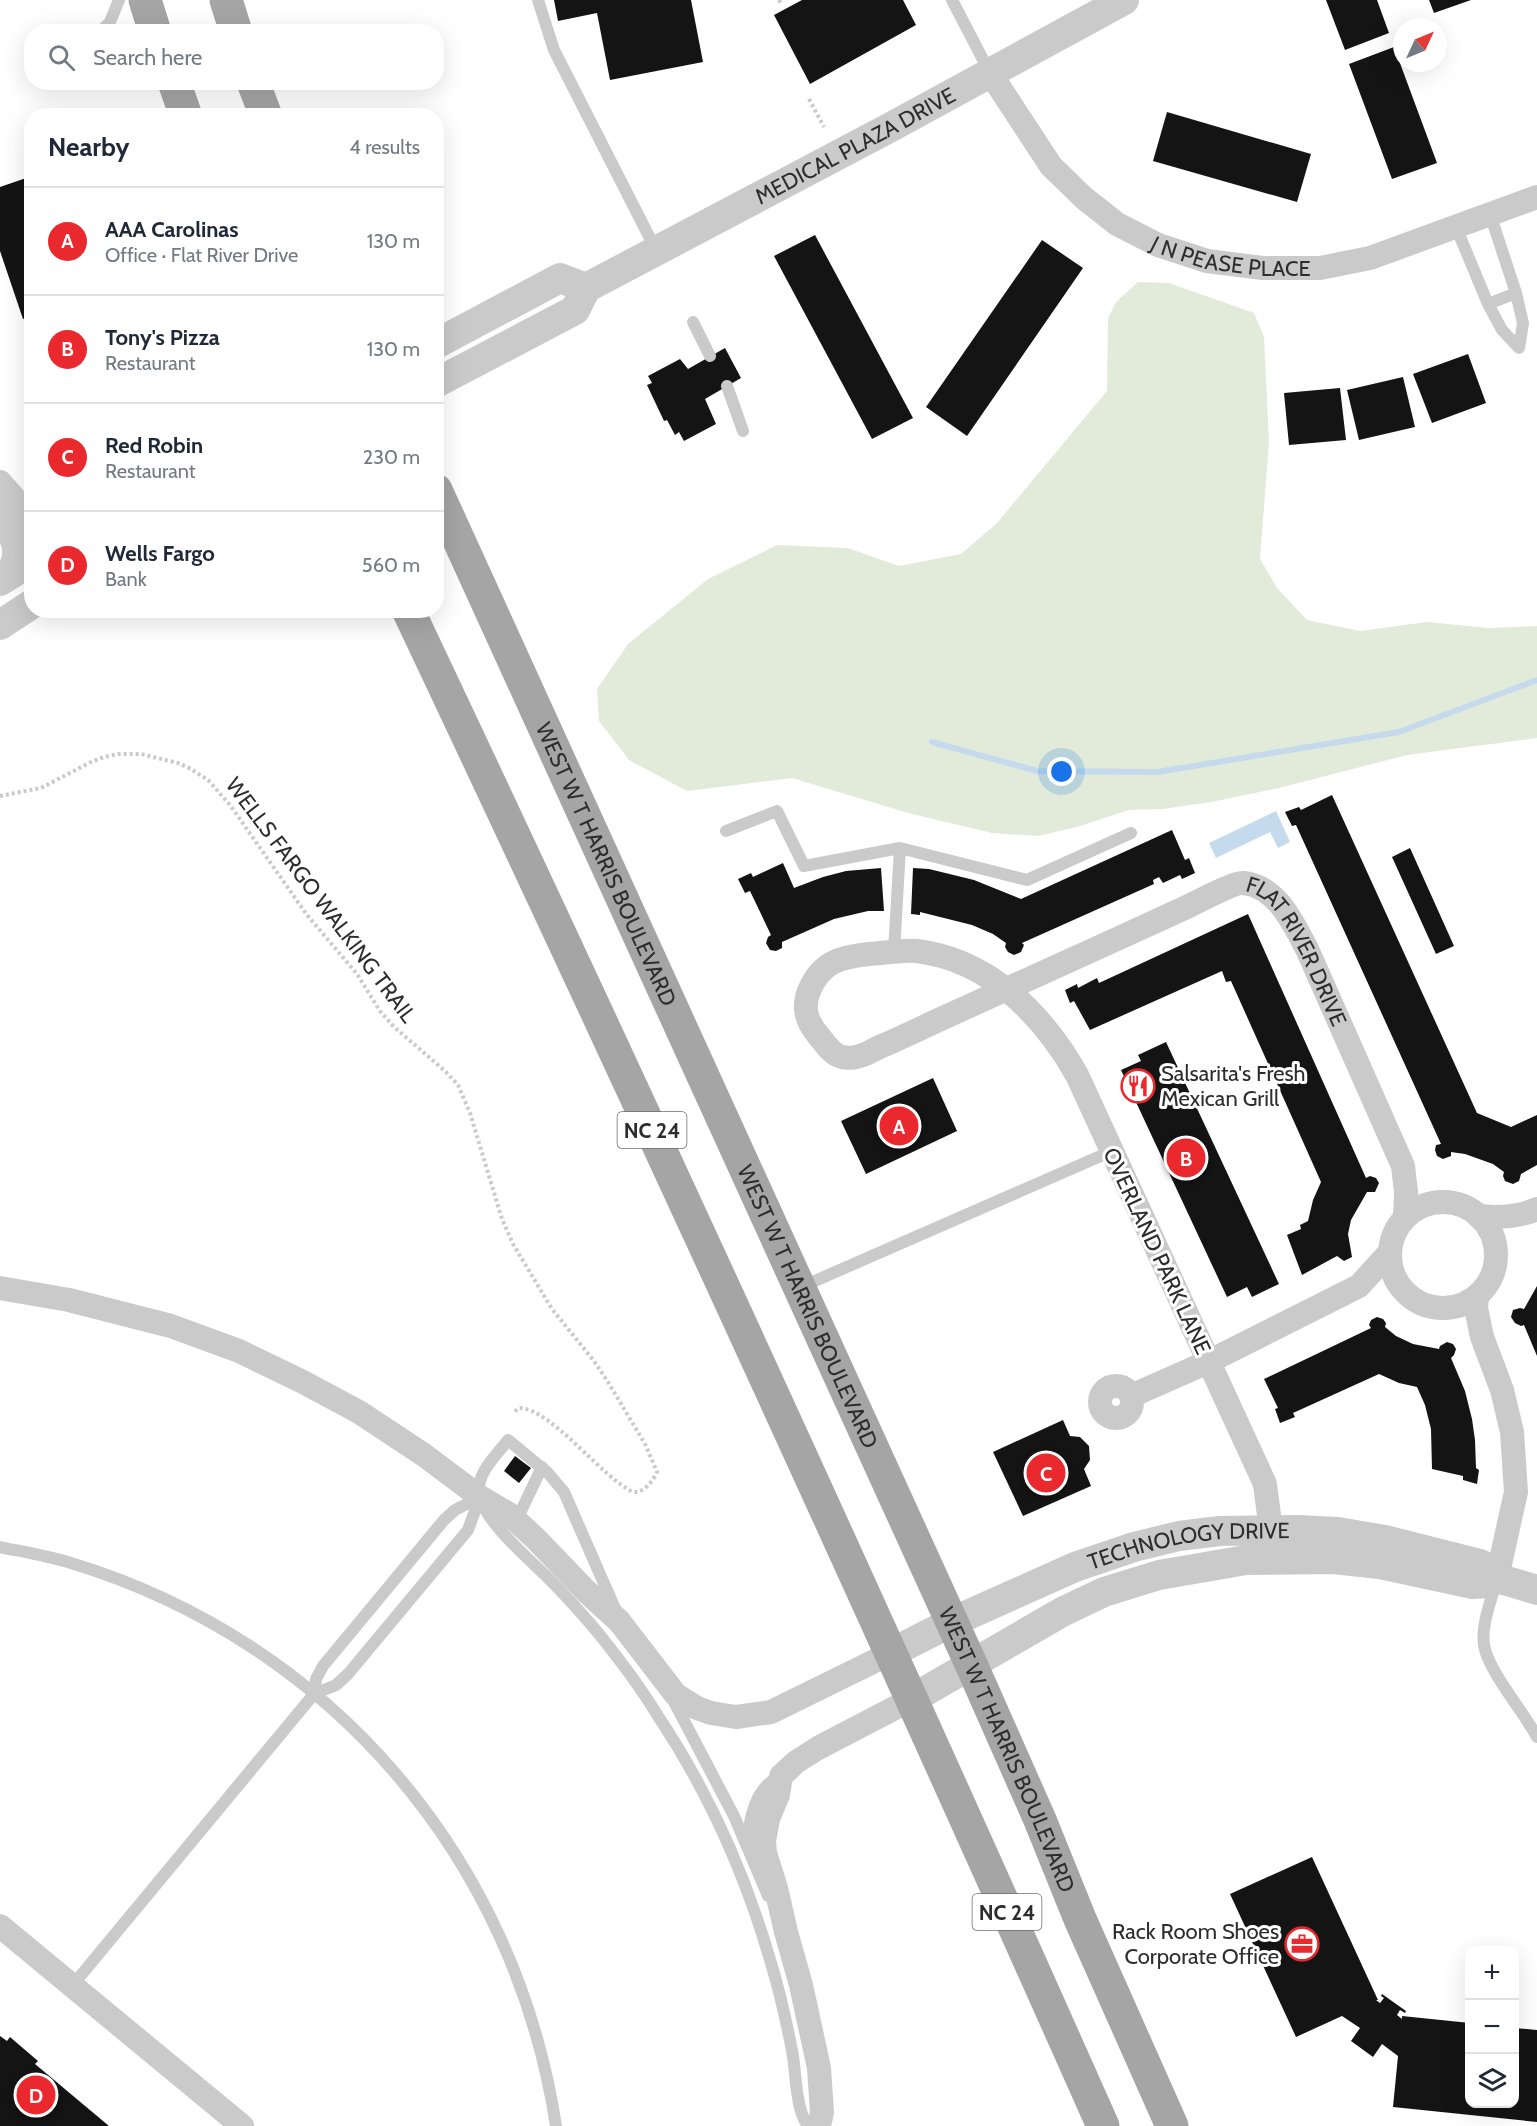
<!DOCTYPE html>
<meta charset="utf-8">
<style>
:root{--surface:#fff;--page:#f6f6f7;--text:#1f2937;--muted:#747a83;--line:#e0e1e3;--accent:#e9292d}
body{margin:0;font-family:Cabin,sans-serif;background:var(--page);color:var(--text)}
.controls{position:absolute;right:18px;bottom:18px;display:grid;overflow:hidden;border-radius:12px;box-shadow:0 6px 24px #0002}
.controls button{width:54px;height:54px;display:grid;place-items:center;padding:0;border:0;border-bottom:2px solid var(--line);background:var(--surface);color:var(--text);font:30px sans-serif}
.compass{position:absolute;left:1393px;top:18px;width:54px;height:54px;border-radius:50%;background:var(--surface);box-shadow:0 6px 24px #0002;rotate:46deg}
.you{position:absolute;left:1062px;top:772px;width:21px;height:21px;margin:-15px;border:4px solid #fff;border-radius:50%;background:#1a73e8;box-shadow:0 0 0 9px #1a73e833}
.badge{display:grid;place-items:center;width:39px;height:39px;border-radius:50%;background:var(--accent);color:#fff;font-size:20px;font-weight:700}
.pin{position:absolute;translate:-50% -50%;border:3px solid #fff;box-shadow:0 2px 6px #0006}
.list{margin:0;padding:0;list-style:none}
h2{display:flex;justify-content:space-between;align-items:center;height:78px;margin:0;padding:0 24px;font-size:26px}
h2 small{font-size:20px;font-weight:400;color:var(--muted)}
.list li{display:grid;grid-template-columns:39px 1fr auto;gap:18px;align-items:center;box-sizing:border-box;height:108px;padding:0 24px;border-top:2px solid var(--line)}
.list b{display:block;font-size:22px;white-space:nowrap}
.list p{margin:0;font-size:20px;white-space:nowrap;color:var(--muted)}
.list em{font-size:20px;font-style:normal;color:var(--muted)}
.icon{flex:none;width:33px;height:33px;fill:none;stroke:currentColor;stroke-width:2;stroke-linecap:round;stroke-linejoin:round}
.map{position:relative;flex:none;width:1537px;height:2126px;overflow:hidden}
.search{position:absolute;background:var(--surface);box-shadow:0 6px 24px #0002;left:24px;top:24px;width:420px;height:66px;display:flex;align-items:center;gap:15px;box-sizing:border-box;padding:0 21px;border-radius:24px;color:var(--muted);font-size:22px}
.panel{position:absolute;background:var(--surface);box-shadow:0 6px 24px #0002;left:24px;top:108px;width:420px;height:510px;border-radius:24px}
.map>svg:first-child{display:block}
.green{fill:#e2ebd9}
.water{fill:#c5daec}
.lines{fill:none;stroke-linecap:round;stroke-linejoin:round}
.stream{stroke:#c5daec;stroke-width:6}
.building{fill:#141414}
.path{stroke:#cacaca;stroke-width:4;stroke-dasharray:3 3;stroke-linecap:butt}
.service{stroke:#cacaca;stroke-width:12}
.minor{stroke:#cacaca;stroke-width:24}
.tertiary{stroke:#cacaca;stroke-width:30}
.primary{stroke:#a5a5a5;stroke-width:33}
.labels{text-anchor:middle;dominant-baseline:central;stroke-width:6;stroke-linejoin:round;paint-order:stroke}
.shield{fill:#fff;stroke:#6c6c6c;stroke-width:1.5}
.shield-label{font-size:21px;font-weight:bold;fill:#2d2d2d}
.street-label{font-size:22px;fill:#2d2d2d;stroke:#fff}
.poi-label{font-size:22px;fill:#2d2d2d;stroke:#fff;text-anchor:start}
</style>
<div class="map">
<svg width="1537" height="2126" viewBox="0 0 1537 2126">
<rect width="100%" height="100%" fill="#fff"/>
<path class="green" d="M1138,282L1169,283L1254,313L1264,337L1269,442L1260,559L1277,588L1307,620L1360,631L1427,622L1489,628L1537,626V738L1407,755L1279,788L1211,802L1163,809L1129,810L1077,827L1038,836L992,833L908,813L792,778L687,791L629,760L599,721L597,689L628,644L708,579L777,545L848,548L899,566L961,554L997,523L1107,391L1108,318L1116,302Z"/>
<path class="water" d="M1276,811L1290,842L1278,848L1270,832L1216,858L1209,843Z"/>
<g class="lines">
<path class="stream" d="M932,742L1037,771L1157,772L1399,732L1537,680"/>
</g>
<path class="building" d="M554,0H691L703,62L610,80L597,13L558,21Z
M802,0H903L916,25L810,84L774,15Z
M1326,0H1377L1389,33L1345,50Z
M1429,0H1471L1434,13Z
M1394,47L1437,163L1392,179L1349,64Z
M1167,112L1311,154L1297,202L1153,161Z
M32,176V316L23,319L0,251V187Z
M815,235L913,418L872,439L774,256Z
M1042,240L1083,268L967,436L926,407Z
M725,348L741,378L705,399L716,424L684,441L679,432L675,435L667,420L664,421L647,385L652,383L648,376L680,359L688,369Z
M1468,354L1486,403L1432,423L1413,374Z
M1403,377L1415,427L1359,440L1347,390Z
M1340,388L1346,440L1289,445L1284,393Z
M1332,795L1477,1113L1511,1127L1537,1115V1165L1521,1174L1519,1181L1513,1184L1505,1181L1503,1176L1504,1172L1493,1164L1465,1154L1451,1152V1156L1443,1159L1437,1156L1435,1150L1436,1145L1441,1144L1296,825L1292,826L1285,812L1299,807L1301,810Z
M1172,830L1185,860L1189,858L1195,873L1182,879L1180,875L1163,883L1159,877L1153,880L1154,884L1022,943L1024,945L1021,952L1014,955L1008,952L1005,947L1006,943L993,934L972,925L920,912V915L911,914L913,868L929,869L974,880L1021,899Z
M1410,848L1454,946L1436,954L1392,857Z
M783,863L794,888L823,877L846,871L881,868L884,911H868L834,919L782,942V948L776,951L770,950L766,943L768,937L771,935L750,891L745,893L738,879L751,873L753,877Z
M1248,914L1366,1178L1370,1176L1376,1178L1379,1183L1375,1192H1367L1351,1220L1348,1234L1352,1257L1344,1261L1337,1256L1302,1275L1287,1235L1301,1229L1300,1225L1308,1221L1313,1200L1321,1182L1231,981L1226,982L1222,971L1090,1030L1074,1001L1070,1003L1065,990L1077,984L1078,988L1097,978L1099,983Z
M1166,1042L1279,1284L1252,1297L1247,1287L1227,1297L1121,1070L1141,1061L1138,1055Z
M933,1078L957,1131L866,1174L841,1121Z
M1537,1286V1356L1524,1325L1521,1326L1515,1323L1511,1317L1513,1310L1520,1308L1524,1309Z
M1377,1317L1383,1319L1386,1323L1385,1327L1396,1336L1413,1344L1439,1349L1440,1346L1447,1342L1453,1344L1456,1349L1454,1355L1451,1358L1465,1391L1472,1419L1475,1440L1476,1468L1479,1470L1477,1484L1463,1480V1476L1432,1469L1431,1429L1425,1405L1417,1387L1399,1383L1379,1374L1293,1413L1295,1417L1280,1423L1275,1409L1278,1408L1264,1379L1371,1328L1369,1325L1371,1320Z
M1063,1420L1070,1436L1080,1437L1089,1446L1090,1460L1084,1469L1091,1486L1023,1516L993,1452Z
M515,1456L531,1468L519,1483L504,1471Z
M1312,1857L1378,2000H1376L1380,2003L1384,1998L1381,1996L1382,1994L1406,2011L1405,2013L1400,2010L1397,2015L1402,2019V2016L1470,2023V2104H1514V2028L1537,2030V2122L1393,2107L1398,2056L1382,2044L1373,2057L1351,2041L1360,2028L1342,2016L1296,2037L1230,1894Z
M0,2036L7,2041L10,2037L38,2061L35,2064L109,2126H0Z"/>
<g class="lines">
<path class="path" d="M779,0L782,5
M809,99L824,127
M0,796L41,788L91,762L104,757L118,754H141L178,763L191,769L208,780L230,805L307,915L357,974L380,1011L394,1027L445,1071L458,1085L470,1113L502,1219L513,1244L552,1309L594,1361L608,1382L645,1444L657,1472C653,1481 644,1493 633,1492C601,1477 551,1408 519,1408L513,1413"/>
<path class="service" d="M538,0L554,50L656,250
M952,0L990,73
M100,32L110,22L119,0
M1456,227L1488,304L1502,330L1519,348L1523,323L1516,293L1490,214
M1488,304L1516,293
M693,322L710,356
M727,386L743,431
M726,831L777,811L804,866L900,848L894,952
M900,848L1027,880L1131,833
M801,1287L1112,1151
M521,1511L542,1467
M0,1547C24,1552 48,1556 71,1563C331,1642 515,1858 556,2126
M1496,1582C1491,1601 1481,1625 1484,1645C1488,1671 1524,1712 1537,1737
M616,1611L564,1492L548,1473L508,1440C496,1456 476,1473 479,1495C485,1523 534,1563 554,1584C568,1598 581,1613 594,1628C617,1656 639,1685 658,1716C708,1791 746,1876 771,1963C780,1993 787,2024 793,2056C796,2076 796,2110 808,2126
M671,1696L734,1816L768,1896
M748,1846C748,1821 755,1786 781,1776
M72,1986L314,1694L316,1679L323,1666L444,1520L455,1510L480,1497L468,1530L348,1674L336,1685L314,1694"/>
<g class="minor">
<path id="s1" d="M990,73L1051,166L1084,198L1117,224L1158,245L1207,261L1263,268H1320L1370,258L1537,197"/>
<path d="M0,482L16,500L32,530"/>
<path d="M0,511L14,546V559L5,578"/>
<circle cx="1443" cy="1255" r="53"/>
<path d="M1478,1216C1498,1218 1519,1217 1537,1209"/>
<path d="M0,1288L69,1300L171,1326L239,1351L303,1382L359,1412L424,1455L480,1497L509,1514L536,1539L586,1591L619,1621L676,1695L697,1708L711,1713L736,1717L771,1712L891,1653"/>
<path d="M1477,1296L1476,1308L1482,1337L1502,1390L1512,1432L1516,1492L1497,1578"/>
<circle cx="1116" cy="1402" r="16"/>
<path d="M1131,1396L1208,1362L1359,1286L1389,1253"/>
<path id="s2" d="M1271,1531L1265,1484L1077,1075C1043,1015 990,960 917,951C902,950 885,953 869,954C840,957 821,962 809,991C802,1008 807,1022 818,1035C824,1042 832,1055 842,1057C845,1058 853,1058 856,1057C865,1056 874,1049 882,1046C903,1037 923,1027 943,1018C1022,982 1100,947 1178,911C1190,906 1233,882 1243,883C1277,886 1293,923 1307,949L1403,1166L1406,1192L1405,1217"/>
<path d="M0,1926L242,2126"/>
<path d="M819,2126L822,2112L819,2068L801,1985L786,1932L776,1888L765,1853L764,1841L768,1819L778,1795L781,1776L796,1762L818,1748L912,1699"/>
</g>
<g class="tertiary">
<path d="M436,344L560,278L586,288"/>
<path id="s3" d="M436,383L575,310L586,288L891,127L1124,0"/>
<path d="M0,581L32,561"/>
<path d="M0,625L32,604"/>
<path id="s4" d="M891,1653L952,1622L1075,1567L1134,1547L1179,1536L1220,1531L1298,1530L1338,1532L1385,1540L1480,1564L1490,1570L1497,1578L1537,1590"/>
<path d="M912,1699L1062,1612L1104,1592L1159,1575L1246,1560L1333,1559L1380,1564L1473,1584L1487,1583L1497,1578"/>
</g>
<g class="primary">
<path d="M145,0L155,32"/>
<path d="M226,0L236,32"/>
<path d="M174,82L186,116"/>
<path d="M253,82L266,116"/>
<path id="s5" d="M436,490L971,1664L1040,1820L1080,1919L1172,2126"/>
<path d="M408,610C646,1113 877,1618 1103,2126"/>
</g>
</g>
<defs>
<g id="restaurant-ring" transform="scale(1.725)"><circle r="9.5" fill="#fff" stroke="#e9292d" stroke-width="1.5"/><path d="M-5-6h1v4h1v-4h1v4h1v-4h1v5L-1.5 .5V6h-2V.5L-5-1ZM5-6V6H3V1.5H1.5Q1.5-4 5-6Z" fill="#e9292d"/></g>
<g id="office-ring" transform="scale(1.725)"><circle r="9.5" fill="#fff" stroke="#e9292d" stroke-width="1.5"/><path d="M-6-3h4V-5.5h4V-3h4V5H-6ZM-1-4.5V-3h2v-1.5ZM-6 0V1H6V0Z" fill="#e9292d"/></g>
</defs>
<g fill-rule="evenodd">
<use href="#restaurant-ring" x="1138" y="1086"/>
<use href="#office-ring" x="1302" y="1944"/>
</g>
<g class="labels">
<g class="shield">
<rect x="617.5" y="1112" width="69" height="36" rx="4.5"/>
<rect x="972.5" y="1894" width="69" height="36" rx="4.5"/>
</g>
<g class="shield-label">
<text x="652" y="1130">NC 24</text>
<text x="1007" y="1912">NC 24</text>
</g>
<g class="street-label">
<text stroke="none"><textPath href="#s3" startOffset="486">MEDICAL PLAZA DRIVE</textPath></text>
<text stroke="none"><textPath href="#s1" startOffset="320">J N PEASE PLACE</textPath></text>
<text stroke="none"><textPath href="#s5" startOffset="411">WEST W T HARRIS BOULEVARD</textPath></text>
<text transform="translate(321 900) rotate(53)">WELLS FARGO WALKING TRAIL</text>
<text stroke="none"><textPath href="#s2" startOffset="1442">FLAT RIVER DRIVE</textPath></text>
<text transform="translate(1157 1251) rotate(65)">OVERLAND PARK LANE</text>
<text stroke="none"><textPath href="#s5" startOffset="897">WEST W T HARRIS BOULEVARD</textPath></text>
<text stroke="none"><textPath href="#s4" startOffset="320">TECHNOLOGY DRIVE</textPath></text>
<text stroke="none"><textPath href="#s5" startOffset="1383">WEST W T HARRIS BOULEVARD</textPath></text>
</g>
<g class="poi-label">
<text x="1161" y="1073">Salsarita's Fresh<tspan x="1161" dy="25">Mexican Grill</tspan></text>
<text x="1279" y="1931" text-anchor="end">Rack Room Shoes<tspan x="1279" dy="25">Corporate Office</tspan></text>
</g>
</g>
</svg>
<div class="controls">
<button>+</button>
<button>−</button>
<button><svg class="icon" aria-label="layers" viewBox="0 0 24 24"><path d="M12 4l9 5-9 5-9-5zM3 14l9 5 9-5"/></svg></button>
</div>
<svg class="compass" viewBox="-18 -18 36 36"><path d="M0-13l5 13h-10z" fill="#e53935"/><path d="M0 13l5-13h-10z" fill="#747a83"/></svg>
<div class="you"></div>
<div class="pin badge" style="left:899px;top:1126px">A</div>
<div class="pin badge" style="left:1186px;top:1158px">B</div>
<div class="pin badge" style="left:1046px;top:1473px">C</div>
<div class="pin badge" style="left:36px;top:2095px">D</div>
<div class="search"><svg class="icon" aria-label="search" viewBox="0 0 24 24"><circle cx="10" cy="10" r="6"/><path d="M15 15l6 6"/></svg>Search here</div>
<section class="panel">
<h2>Nearby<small>4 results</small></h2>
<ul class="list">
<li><span class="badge">A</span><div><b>AAA Carolinas</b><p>Office · Flat River Drive</p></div><em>130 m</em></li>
<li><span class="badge">B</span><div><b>Tony's Pizza</b><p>Restaurant</p></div><em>130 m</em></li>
<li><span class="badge">C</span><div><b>Red Robin</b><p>Restaurant</p></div><em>230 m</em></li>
<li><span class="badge">D</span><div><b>Wells Fargo</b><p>Bank</p></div><em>560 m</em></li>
</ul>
</section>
</div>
